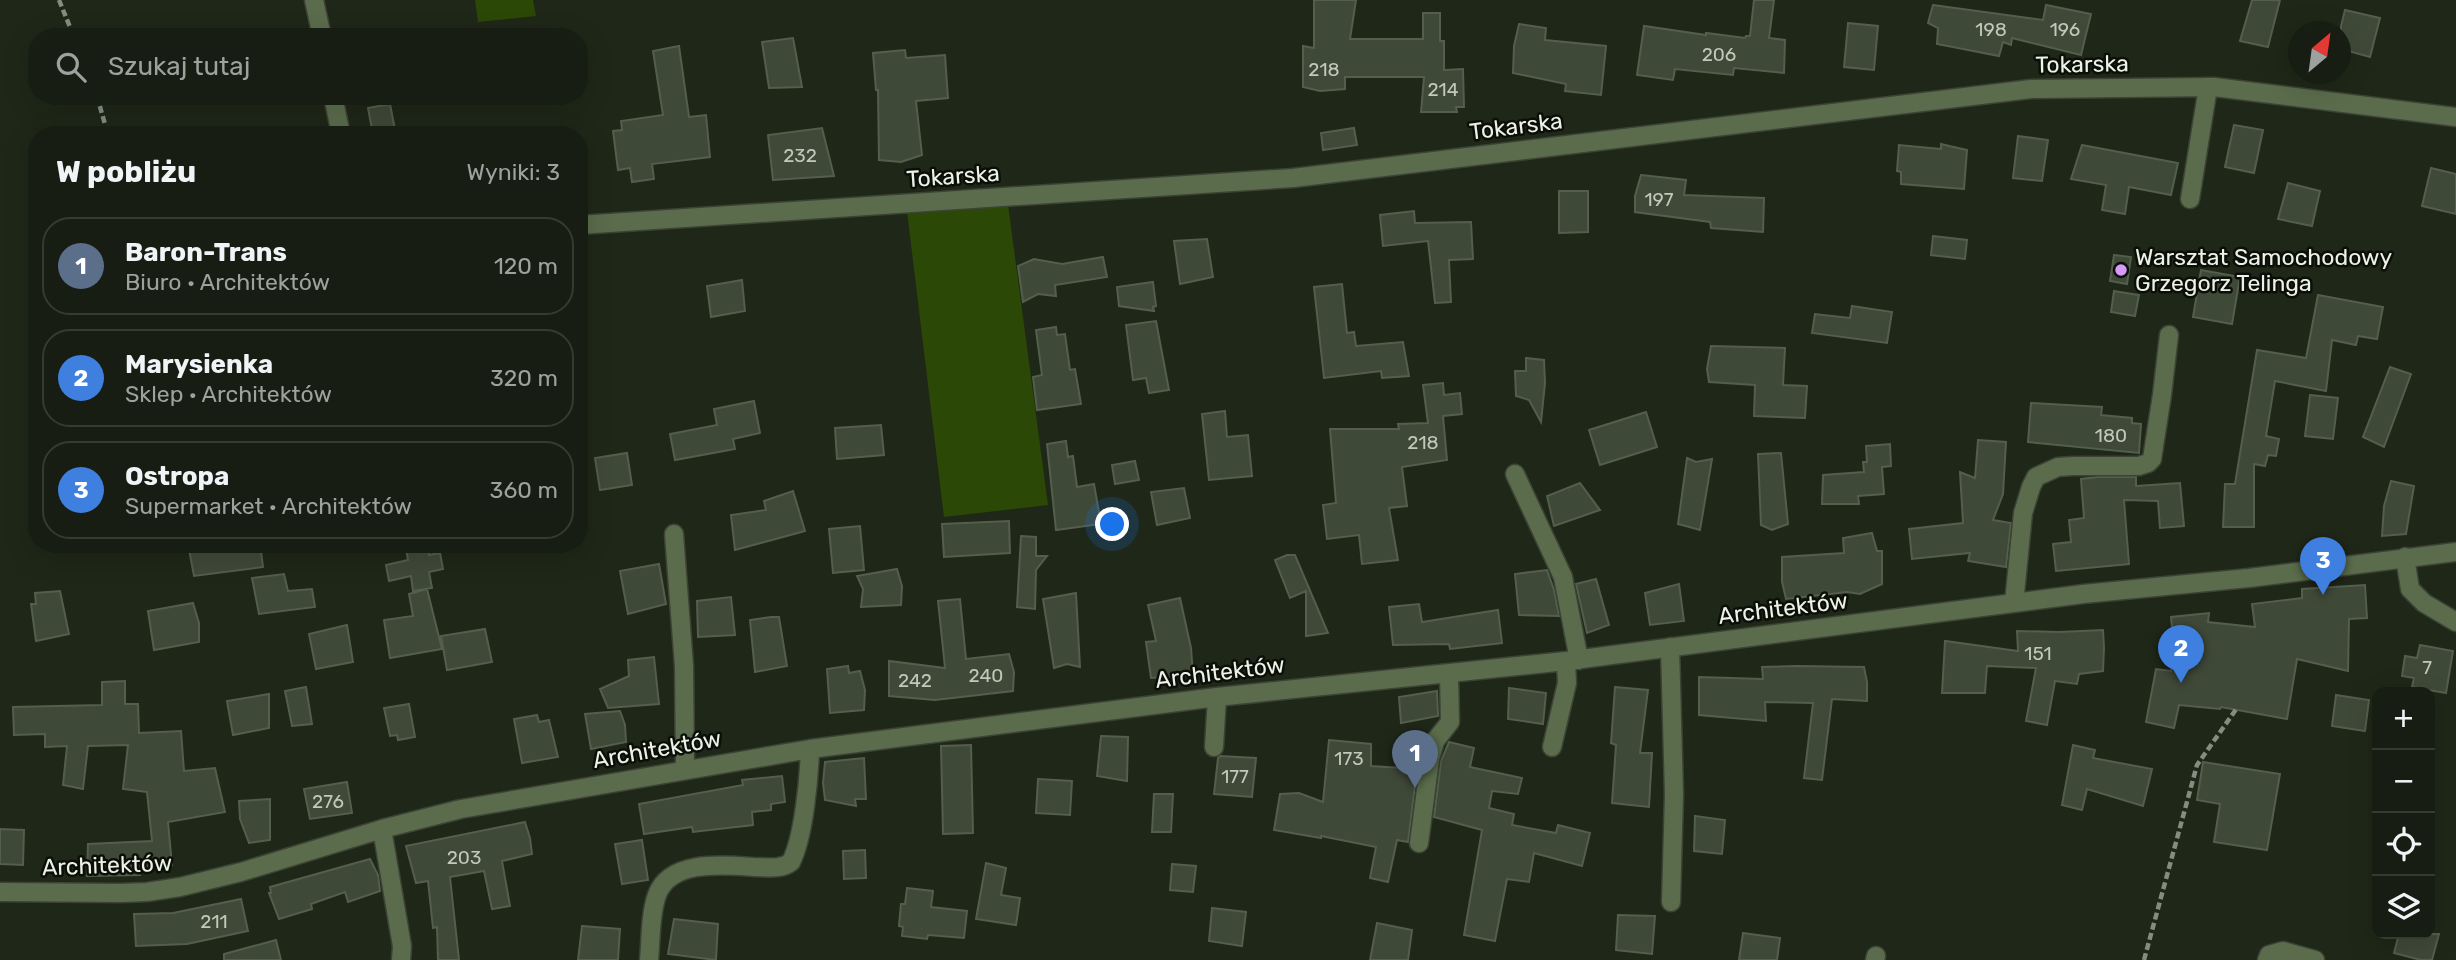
<!DOCTYPE html>
<html lang="pl">
<meta charset="utf-8">
<style>
:root{--surface:#171d12;--page:#242a20;--text:#f1f3f6;--muted:#9ea29f;--line:#363b32;--accent:#d69bfa}
body{margin:0;font-family:Rubik,sans-serif;background:var(--page);color:var(--text)}
.controls{position:absolute;right:21px;bottom:21px;display:grid;overflow:hidden;border-radius:14px;box-shadow:0 7px 28px #0002}
.controls button{width:63px;height:63px;display:grid;place-items:center;padding:0;border:0;border-bottom:2px solid var(--line);background:var(--surface);color:var(--text);font:35px sans-serif}
.compass{position:absolute;left:2288px;top:21px;width:63px;height:63px;border-radius:50%;background:var(--surface);box-shadow:0 7px 28px #0002;rotate:29deg}
.you{position:absolute;left:1113px;top:525px;width:24px;height:24px;margin:-18px;border:5px solid #fff;border-radius:50%;background:#1a73e8;box-shadow:0 0 0 10px #1a73e833}
.badge{display:grid;place-items:center;width:46px;height:46px;border-radius:50%;background:var(--accent);color:#fff;font-size:23px;font-weight:700}
.pin{position:absolute;translate:-50% -58px;filter:drop-shadow(0 2px 4px #0008)}
.pin::after{content:'';position:absolute;top:37px;width:24px;height:21px;background:inherit;clip-path:polygon(0 0,100% 0,50% 100%)}
.list{margin:0;padding:0;list-style:none}
h2{display:flex;justify-content:space-between;align-items:center;height:91px;margin:0;padding:0 28px;font-size:30px}
h2 small{font-size:23px;font-weight:400;color:var(--muted)}
.list li{display:grid;grid-template-columns:46px 1fr auto;gap:21px;align-items:center;box-sizing:border-box;height:98px;margin:0 14px 14px;padding:0 14px;border:2px solid var(--line);border-radius:28px}
.list b{display:block;font-size:26px;white-space:nowrap}
.list p{margin:0;font-size:23px;white-space:nowrap;color:var(--muted)}
.list em{font-size:23px;font-style:normal;color:var(--muted)}
.icon{flex:none;width:38px;height:38px;fill:none;stroke:currentColor;stroke-width:2;stroke-linecap:round;stroke-linejoin:round}
.map{position:relative;flex:none;width:2456px;height:960px;overflow:hidden}
.search{position:absolute;background:var(--surface);box-shadow:0 7px 28px #0002;left:28px;top:28px;width:560px;height:77px;display:flex;align-items:center;gap:18px;box-sizing:border-box;padding:0 24px;border-radius:28px;color:var(--muted);font-size:26px}
.panel{position:absolute;background:var(--surface);box-shadow:0 7px 28px #0002;left:28px;top:126px;width:560px;height:427px;border-radius:28px}
.map>svg:first-child{display:block}
.green{fill:#2b4807}
.building{fill:#3f4938;stroke:#545e4c;stroke-width:2}
.lines{fill:none;stroke-linecap:round;stroke-linejoin:round}
.minor-casing{stroke:#3c4335;stroke-width:21}
.path{stroke:#858c80;stroke-width:4.5;stroke-dasharray:7 3.5;stroke-linecap:butt}
.minor{stroke:#5a6c4c;stroke-width:18}
.poi-dot{fill:#d69bfa;stroke:#0b0f08;stroke-width:2.5}
.labels{text-anchor:middle;dominant-baseline:central;stroke-width:5;stroke-linejoin:round;paint-order:stroke}
.number-label{font-size:19px;fill:#c1c8bc}
.street-label{font-size:23px;fill:#ecf2e8;stroke:#0b0f08}
.poi-label{font-size:23px;fill:#ecf2e8;stroke:#0b0f08;text-anchor:start}
</style>
<div class="map">
<svg width="2456" height="960" viewBox="0 0 2456 960">
<rect width="100%" height="100%" fill="#1f2718"/>
<path class="green" d="M475,0H533L536,16L478,22Z
M1007,197L1048,505L944,517L906,203Z"/>
<path class="building" d="M1314,0H1356L1350,39H1423V13H1440V41H1444V70L1463,69L1464,107H1456L1457,112H1421L1424,77H1345V89L1320,91L1303,87V46L1314,48Z
M1754,0H1774L1769,38L1785,40L1784,73L1734,68L1733,75L1675,69L1673,80L1637,75L1644,26L1706,35V33L1745,38L1746,36H1750Z
M2252,0H2280L2268,47L2240,41Z
M1933,5L2043,20L2046,5L2091,14L2081,55L2012,38L2011,45L2003,42L1999,56L1937,44L1938,28L1928,23Z
M2345,10L2380,18L2370,57L2341,49V26Z
M1848,23L1878,26L1874,70L1844,67Z
M1519,24L1546,28L1545,40L1606,46L1601,95L1565,91L1566,84L1513,73L1514,46Z
M793,38L802,87L769,88L762,42Z
M679,46L689,117L706,115L710,157L652,164L654,179L632,182L630,168L618,170L613,131L622,130L621,121L663,115L653,51Z
M905,50L906,58L945,55L948,98L916,101L922,155L901,162L879,160L878,90H876L873,53Z
M390,104L396,135H373L368,108Z
M2234,125L2263,130L2254,173L2225,167Z
M822,128L834,176L773,180L768,135Z
M1354,128L1357,145L1323,150L1321,133Z
M2018,136L2048,140L2042,181L2013,178Z
M1941,144L1967,150L1964,189L1901,184V172L1897,171L1899,145L1941,149Z
M2082,145L2178,163L2171,195L2129,187L2125,214L2102,210L2106,185L2071,179Z
M2431,168L2456,174V214L2422,206Z
M1641,175L1686,180L1684,195L1764,198L1763,232L1711,228L1710,222L1635,212V196Z
M2288,183L2320,191L2312,226L2278,219Z
M1559,191H1588V232L1559,233Z
M1414,211L1415,223L1471,222L1473,259L1449,260L1451,302L1435,303L1428,241L1383,246L1380,215Z
M1933,236L1967,240L1965,259L1931,255Z
M1207,239L1213,277L1180,284L1174,241Z
M2114,255L2131,257L2127,284L2110,281Z
M1103,257L1107,277L1055,285L1056,296L1038,294L1023,302L1018,266L1034,259L1062,264Z
M2201,270L2240,277L2232,324L2193,317Z
M742,280L745,311L711,317L707,286Z
M1153,282L1156,306L1153,307L1154,311L1119,306L1117,287Z
M1342,284L1347,333L1354,332L1356,346L1403,342L1409,376L1382,378L1381,371L1324,378L1314,287Z
M2114,291L2139,295L2135,316L2111,312Z
M2318,295L2383,307L2377,339L2358,336L2356,345L2332,340L2326,391L2275,381L2266,436L2279,439L2276,456L2268,455L2265,466L2254,464V527H2223L2225,484H2235L2257,350L2306,358Z
M1852,306L1892,312L1887,343L1812,333L1815,314L1850,318Z
M1156,321L1169,390L1149,393L1146,378L1133,380L1126,325Z
M1056,327L1057,335L1065,334L1070,370L1075,369L1081,404L1037,410L1033,377L1042,375L1036,330Z
M1711,346L1785,348L1783,385L1807,386L1805,418L1754,416L1755,385L1709,382L1707,369Z
M1526,358L1544,360L1545,383L1541,422L1529,400L1516,396L1515,371H1526Z
M2390,367L2411,374L2384,447L2363,437Z
M1443,383L1444,395L1460,393L1462,414L1443,416L1447,460L1402,467L1407,506L1389,508L1398,560L1362,564L1359,535L1327,539L1323,505L1336,503L1330,429H1399L1398,424L1428,423L1423,385Z
M2310,395L2338,398L2333,439L2305,436Z
M754,401L760,433L733,439L735,449L675,460L670,434L717,425L714,409Z
M2031,403L2102,407L2101,415L2132,418V423L2141,424L2139,453L2028,442Z
M1225,411L1227,437L1248,435L1252,476L1209,480L1202,414Z
M1646,412L1657,447L1600,465L1589,430Z
M881,425L884,455L837,459L835,428Z
M1978,440L2006,442L2003,494L1993,520L2011,523L2006,567L1968,561L1970,553L1912,559L1909,529L1963,523L1960,472L1975,478Z
M1066,441L1068,457L1073,456L1077,487L1094,484L1101,524L1056,530L1047,444Z
M1890,444L1891,466L1882,467L1884,494L1858,496L1859,504H1822L1823,475L1864,472L1863,462H1867L1866,446Z
M627,453L632,485L600,490L595,458Z
M1781,453L1788,524L1772,530L1761,525L1758,454Z
M1687,458L1696,462L1712,459L1700,530L1678,524Z
M1135,461L1139,480L1115,484L1112,465Z
M2098,477H2136V486L2180,483L2184,526L2160,528L2158,501L2124,500L2129,564L2056,571L2053,544L2071,542L2069,520L2084,518L2081,479Z
M2391,481L2414,486L2406,534L2382,536L2384,506Z
M1580,483L1600,510L1554,526L1547,496Z
M1184,488L1190,518L1157,525L1151,492Z
M793,491L805,531L735,550L731,515L766,510L764,501Z
M1009,521L1010,553L944,557L942,524Z
M860,526L864,570L833,573L829,529Z
M1872,533L1877,551H1882V584L1860,594L1847,592L1786,599L1782,582V557L1844,553L1843,538Z
M1021,536L1036,537V556H1047L1036,570L1035,609L1017,607Z
M188,544H260L263,567L194,576Z
M405,544H427L429,555L440,553L443,569L429,572L432,588L413,591L411,576L389,581L386,565L408,560Z
M1287,555H1295L1328,633L1306,636V591L1290,598L1275,560Z
M659,564L666,604L628,614L620,571Z
M897,569L902,586L901,605L861,607L863,589L857,576Z
M1547,570L1554,590L1559,616L1519,615L1515,574Z
M284,574L288,591L312,589L315,607L259,614L252,578Z
M1596,579L1609,625L1587,633L1576,584Z
M1679,584L1684,621L1650,625L1645,593Z
M2365,585L2367,618L2349,619L2348,671L2297,659L2287,719L2221,707L2220,709L2179,705L2174,728L2146,722L2156,669L2171,671L2174,648L2171,617L2209,613L2208,622L2255,627L2252,604L2302,598V589Z
M427,589L442,649L390,658L384,620L413,616L409,594Z
M60,591L69,634L36,641L31,604H36L35,593Z
M1076,593L1080,667L1067,664L1054,668L1043,599Z
M731,597L735,635L698,637L697,601Z
M1180,598L1191,648L1193,675L1151,678L1146,642L1156,641L1148,605Z
M960,599L966,659L1009,654L1014,672L1013,691L935,700L889,696V661L945,668L938,601Z
M193,603L199,623V642L154,650L148,611Z
M1419,604L1422,622L1498,610L1502,643L1450,649L1449,644L1393,645L1389,607Z
M771,617H779L787,666L755,672L750,620Z
M347,625L353,662L316,669L309,634Z
M485,629L492,662L447,670L441,636Z
M2103,630L2104,648L2103,671L2079,674L2077,684L2055,681L2047,725L2026,721L2036,668L1987,666L1985,693H1942L1945,641L2018,651L2017,631L2059,632Z
M2420,645L2453,651L2446,693L2412,687L2414,678L2402,676L2405,656L2417,658Z
M654,657L659,704L608,708L600,689L629,676L628,660Z
M848,666L849,673L860,671L865,690L864,710L830,713L827,669Z
M1797,666L1864,667L1867,682V701L1832,699L1822,780L1804,778L1813,703L1765,702L1766,721L1699,715V677L1763,679L1762,667Z
M125,681V704H138L139,733L181,731L184,771L215,768L225,812L168,822L172,865L140,867V875L87,876L88,844L152,841L147,792L123,789L128,745L88,746L83,789L63,785L67,746L45,747V734L14,735L13,707L102,705V682Z
M306,687L312,724L292,726L285,691Z
M1615,687L1648,690L1640,753H1652L1649,807L1612,803L1616,745L1611,743Z
M1509,688L1546,693L1543,724L1508,719Z
M1437,691L1438,716L1401,723L1399,697Z
M269,694V728L233,735L227,701Z
M2336,695L2369,700L2365,731L2332,726Z
M409,704L415,737L398,740L397,735L390,736L384,708Z
M620,711L625,725L626,742L591,749L585,714Z
M537,715L539,722L549,720L558,757L522,763L514,719Z
M1101,736L1128,737L1127,781L1097,776Z
M1329,740L1371,744V766L1417,769L1408,842L1397,840L1388,882L1370,878L1376,847L1321,836V838L1274,830L1280,794L1299,793L1323,802Z
M1449,742L1474,748L1470,767L1522,778L1518,794L1492,791L1489,808L1514,814L1512,825L1556,833L1558,825L1590,833L1582,866L1534,853L1529,882L1507,879L1495,941L1464,935L1482,830L1434,817L1441,761Z
M971,745L973,833L943,834L941,746Z
M2073,745L2095,750L2093,758L2152,769L2143,806L2087,789L2082,810L2062,805Z
M1220,756L1256,758L1252,797L1214,794L1218,758Z
M864,758L866,799H855L856,806L825,800L823,783L825,762Z
M2203,762L2280,774L2267,850L2214,842L2220,804L2197,800Z
M782,776L785,802L771,804V810L752,812L753,825L693,832L692,827L644,834L639,804L743,785L742,780Z
M1038,779L1072,781L1070,815L1036,813Z
M347,782L352,813L310,819L304,789Z
M1154,794H1173L1171,832H1152Z
M270,799V840L249,843L240,819L239,801Z
M1695,816L1725,820L1722,854L1694,851Z
M525,822L530,838L532,854L502,861L510,906L492,909L484,871L450,877L459,960H438L437,927L433,928L428,881L416,883L406,846Z
M0,829L24,830L23,865L0,864Z
M642,840L648,880L622,884L615,844Z
M865,850L866,878L844,879L843,851Z
M370,859L378,875L380,891L348,902L345,892L311,904L312,909L279,919L269,893H271L270,887Z
M986,863L1006,868L1001,895L1020,898L1016,925L976,919Z
M1172,864L1196,866L1193,892L1170,890Z
M907,888L933,891L931,907L967,911L964,938L928,935L927,939L902,936L903,927L899,926L901,904H905Z
M241,899L248,931L187,944L136,946L134,914L173,913Z
M1212,908L1246,912L1242,946L1209,941Z
M1618,915L1655,916L1652,954L1616,950Z
M674,919L718,924L716,960L668,954Z
M1377,923L1412,930L1408,960H1370Z
M582,926L620,929L618,960H578Z
M1743,933L1780,938L1777,960H1739Z
M2399,934H2439L2432,960H2421L2394,953Z
M276,940L281,960H224V954Z"/>
<g class="lines">
<g class="minor-casing">
<path id="minor" d="M314,0L322,37
M333,96L341,135
M2190,199L2208,87
M579,225L1293,178L2031,89L2214,87L2456,117
M1515,474L1563,577L1579,660
M674,534L684,666L685,769
M2405,557L2410,589L2424,603L2456,622
M2014,603L2023,513L2031,487L2036,477L2058,467L2073,466H2139L2148,463L2152,459L2162,395L2169,335
M1670,647L1674,794L1671,902
M1214,747L1217,697
M1552,747L1567,683L1566,661
M382,829L402,946L401,960
M1419,843L1430,759L1435,741L1450,722L1449,674
M0,892L121,893L147,892L180,887L241,872L382,829L461,809L810,749L1217,697L1566,661L2083,594L2249,578L2456,552
M649,960C651,940 650,914 657,895C670,859 724,865 754,867C767,867 781,870 791,862C804,836 809,778 810,749
M1875,960L1876,956
M2267,960L2269,955L2283,951L2315,960"/>
</g>
<path class="path" d="M59,0L74,37
M97,96L108,135
M2144,960L2197,765L2237,708"/>
<use href="#minor" class="minor"/>
</g>
<circle class="poi-dot" cx="2121" cy="270" r="7"/>
<g class="labels">
<g class="number-label">
<text x="1991" y="29">198</text>
<text x="2065" y="29">196</text>
<text x="1719" y="54">206</text>
<text x="1324" y="69">218</text>
<text x="1443" y="89">214</text>
<text x="800" y="155">232</text>
<text x="1659" y="199">197</text>
<text x="2111" y="435">180</text>
<text x="1423" y="442">218</text>
<text x="2038" y="653">151</text>
<text x="2427" y="667">7</text>
<text x="986" y="675">240</text>
<text x="915" y="680">242</text>
<text x="1349" y="758">173</text>
<text x="1235" y="776">177</text>
<text x="328" y="801">276</text>
<text x="464" y="857">203</text>
<text x="214" y="921">211</text>
</g>
<g class="street-label">
<text transform="translate(2082 64) rotate(-1)">Tokarska</text>
<text transform="translate(1516 126) rotate(-7)">Tokarska</text>
<text transform="translate(953 176) rotate(-4)">Tokarska</text>
<text transform="translate(1783 608) rotate(-7)">Architektów</text>
<text transform="translate(1220 672) rotate(-7)">Architektów</text>
<text transform="translate(657 749) rotate(-10)">Architektów</text>
<text transform="translate(107 865) rotate(-2)">Architektów</text>
</g>
<g class="poi-label">
<text x="2135" y="257">Warsztat Samochodowy<tspan x="2135" dy="26">Grzegorz Telinga</tspan></text>
</g>
</g>
</svg>
<div class="controls">
<button>+</button>
<button>−</button>
<button><svg class="icon" aria-label="locate" viewBox="0 0 24 24"><circle cx="12" cy="12" r="6"/><path d="M12 2v4M12 18v4M2 12h4M18 12h4"/></svg></button>
<button><svg class="icon" aria-label="layers" viewBox="0 0 24 24"><path d="M12 4l9 5-9 5-9-5zM3 14l9 5 9-5"/></svg></button>
</div>
<svg class="compass" viewBox="-18 -18 36 36"><path d="M0-13l5 13h-10z" fill="#e53935"/><path d="M0 13l5-13h-10z" fill="#9ea29f"/></svg>
<div class="you"></div>
<div class="pin badge" style="left:1415px;top:788px;background:#5c6f8a">1</div>
<div class="pin badge" style="left:2181px;top:683px;background:#3f7fe0">2</div>
<div class="pin badge" style="left:2323px;top:595px;background:#3f7fe0">3</div>
<div class="search"><svg class="icon" aria-label="search" viewBox="0 0 24 24"><circle cx="10" cy="10" r="6"/><path d="M15 15l6 6"/></svg>Szukaj tutaj</div>
<section class="panel">
<h2>W pobliżu<small>Wyniki: 3</small></h2>
<ul class="list">
<li><span class="badge" style="background:#5c6f8a">1</span><div><b>Baron-Trans</b><p>Biuro · Architektów</p></div><em>120 m</em></li>
<li><span class="badge" style="background:#3f7fe0">2</span><div><b>Marysienka</b><p>Sklep · Architektów</p></div><em>320 m</em></li>
<li><span class="badge" style="background:#3f7fe0">3</span><div><b>Ostropa</b><p>Supermarket · Architektów</p></div><em>360 m</em></li>
</ul>
</section>
</div>
